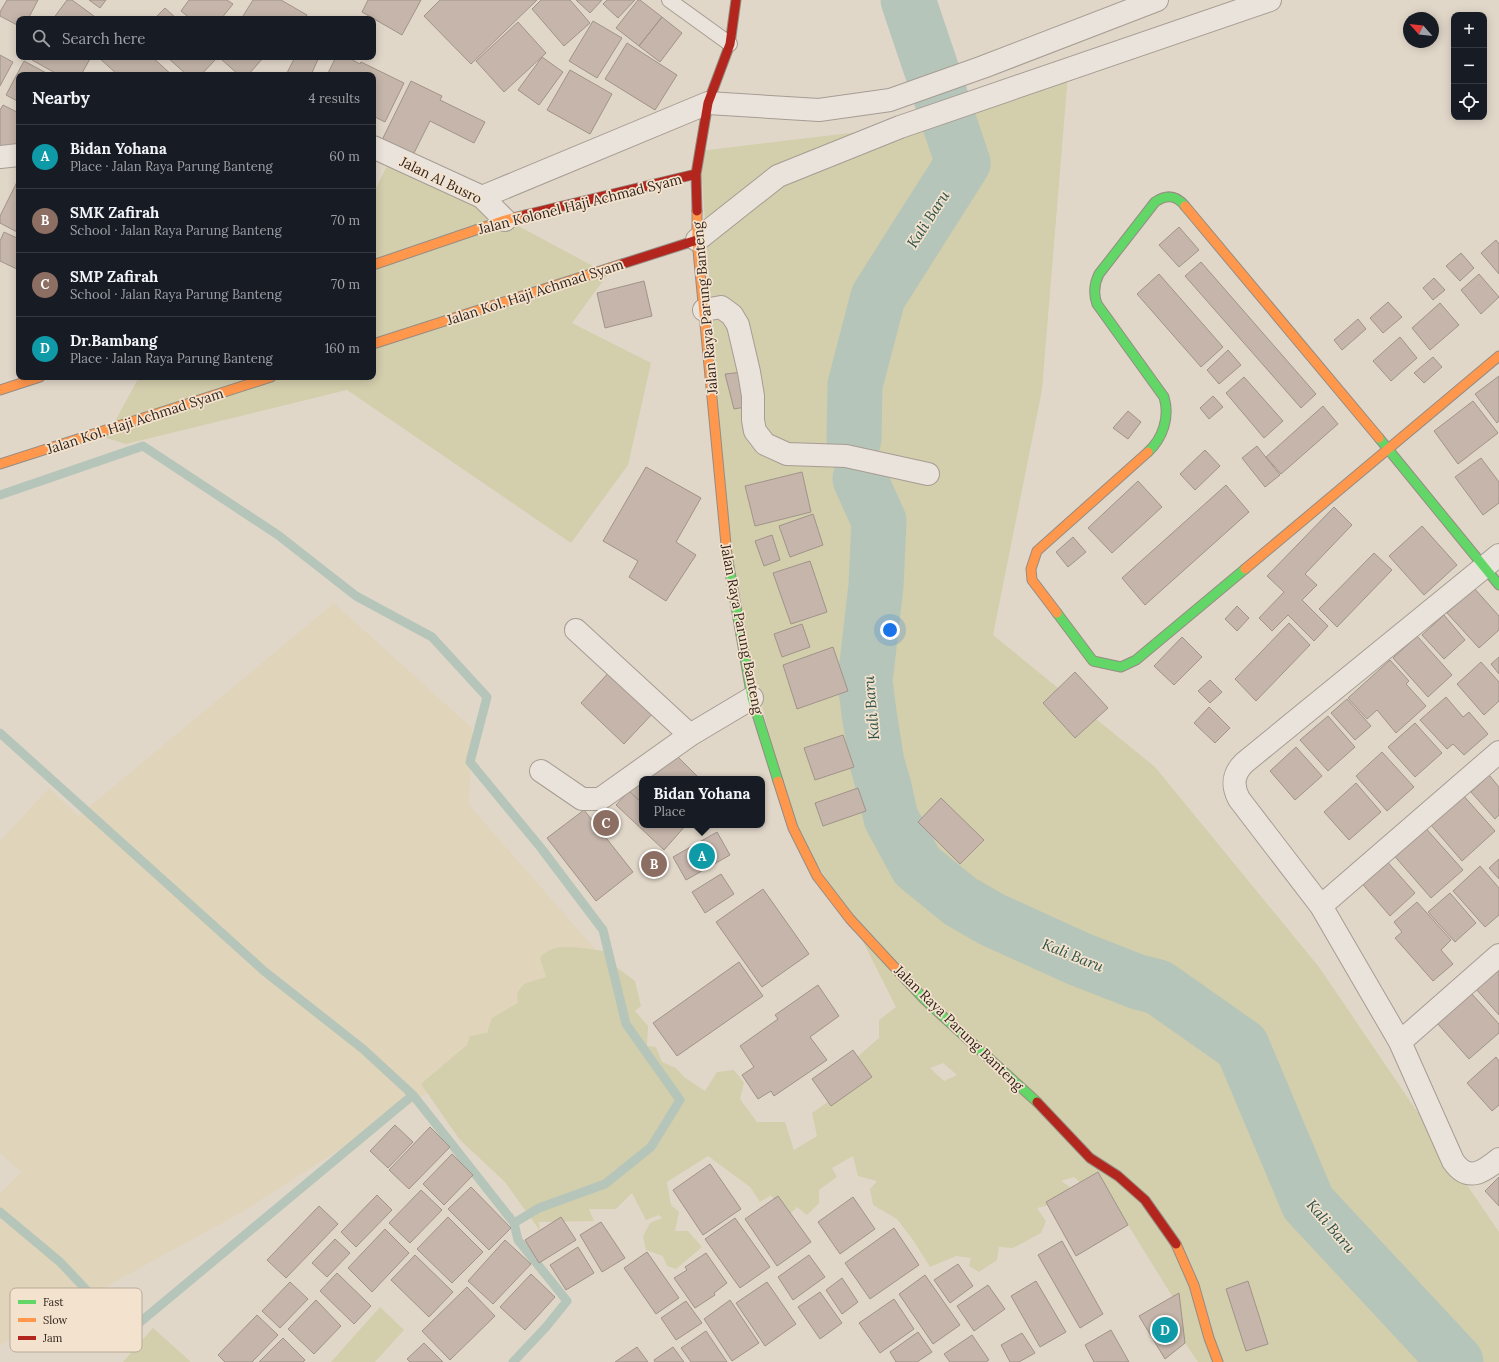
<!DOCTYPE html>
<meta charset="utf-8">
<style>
:root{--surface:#171b24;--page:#20242c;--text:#f1f3f6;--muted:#9ea1a6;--line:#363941;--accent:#0b8043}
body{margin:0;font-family:Lora,serif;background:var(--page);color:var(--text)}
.controls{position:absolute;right:12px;top:12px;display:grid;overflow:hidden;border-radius:8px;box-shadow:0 2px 10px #0003}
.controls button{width:36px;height:36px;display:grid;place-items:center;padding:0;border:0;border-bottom:1px solid var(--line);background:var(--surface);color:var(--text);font:20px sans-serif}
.compass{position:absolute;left:1403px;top:12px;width:36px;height:36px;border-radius:50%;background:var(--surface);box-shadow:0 2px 10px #0003;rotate:297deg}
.you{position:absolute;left:890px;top:630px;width:14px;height:14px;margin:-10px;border:3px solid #fff;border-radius:50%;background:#1a73e8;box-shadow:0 0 0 6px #1a73e833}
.badge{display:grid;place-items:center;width:26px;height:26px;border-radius:50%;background:var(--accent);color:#fff;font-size:13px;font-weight:700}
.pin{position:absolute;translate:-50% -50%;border:2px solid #fff;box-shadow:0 1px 4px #0006}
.popup{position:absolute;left:639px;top:776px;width:126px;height:52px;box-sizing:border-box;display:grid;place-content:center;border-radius:8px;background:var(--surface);filter:drop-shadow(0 1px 3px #0005);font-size:13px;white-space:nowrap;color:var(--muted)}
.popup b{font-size:15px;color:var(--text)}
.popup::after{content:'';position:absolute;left:50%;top:100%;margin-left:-8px;border:8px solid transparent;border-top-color:var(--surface)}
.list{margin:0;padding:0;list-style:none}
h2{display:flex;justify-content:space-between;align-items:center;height:52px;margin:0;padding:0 16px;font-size:17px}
h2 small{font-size:13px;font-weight:400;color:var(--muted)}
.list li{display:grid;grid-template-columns:26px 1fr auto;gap:12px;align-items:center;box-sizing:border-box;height:64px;padding:0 16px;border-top:1px solid var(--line)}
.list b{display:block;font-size:15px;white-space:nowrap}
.list p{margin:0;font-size:13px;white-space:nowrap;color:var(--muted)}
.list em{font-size:13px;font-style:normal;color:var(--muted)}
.icon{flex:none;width:22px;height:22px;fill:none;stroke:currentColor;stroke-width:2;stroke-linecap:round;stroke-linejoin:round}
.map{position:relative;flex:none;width:1499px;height:1362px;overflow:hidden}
.search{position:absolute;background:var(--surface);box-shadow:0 2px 10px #0003;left:16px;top:16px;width:360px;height:44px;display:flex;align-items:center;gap:10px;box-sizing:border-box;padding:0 14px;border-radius:8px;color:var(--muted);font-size:15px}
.panel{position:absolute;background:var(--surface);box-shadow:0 2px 10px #0003;left:16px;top:72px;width:360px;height:308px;border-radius:8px}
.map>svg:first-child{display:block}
.farmland{fill:#e0d4ba}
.green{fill:#d3ceac;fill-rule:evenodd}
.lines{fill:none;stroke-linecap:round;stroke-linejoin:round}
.stream{stroke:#b5c5b9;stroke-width:9}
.river{stroke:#b5c5b9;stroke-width:55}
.building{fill:#c5b5aa;stroke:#a19389}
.lane-casing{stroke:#a69c93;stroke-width:16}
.street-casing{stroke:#a69c93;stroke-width:24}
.fast-casing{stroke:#958c83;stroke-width:11}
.slow-casing{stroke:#958c83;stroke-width:11}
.jam-casing{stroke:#958c83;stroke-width:11}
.lane{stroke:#eae3db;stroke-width:14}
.street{stroke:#eae3db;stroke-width:22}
.fast{stroke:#63d668;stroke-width:9}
.slow{stroke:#ff974d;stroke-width:9}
.jam{stroke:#b3261e;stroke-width:9}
.labels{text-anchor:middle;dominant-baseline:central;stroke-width:3.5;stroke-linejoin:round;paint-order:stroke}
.street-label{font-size:14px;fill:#33241c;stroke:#f3e3ce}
.water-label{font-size:15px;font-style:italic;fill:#2c524b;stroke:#f3e3ce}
.key{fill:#f3e3ce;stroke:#b9aa99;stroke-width:1}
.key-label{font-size:11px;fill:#33241c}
</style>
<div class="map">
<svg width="1499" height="1362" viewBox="0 0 1499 1362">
<rect width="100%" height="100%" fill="#e1d7c9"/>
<path class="farmland" d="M334,603L472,728L469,805L595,949L475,1063L242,1212L0,1345V1194L21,1172L0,1153V841L49,788L78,816Z"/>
<path class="green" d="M1068,74L1042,390L993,635L1155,767L1319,967L1499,1232V1362H1198L1185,1343L1172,1296L1128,1225L1074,1177L1061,1181L1070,1187L1053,1204L1037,1208L1046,1221L1041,1233L1013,1248L999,1247L997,1260L979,1272L969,1266L971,1258L956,1256L930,1267L913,1240L897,1219L873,1205L870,1189L877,1181L858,1176L853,1156L832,1168L837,1177L819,1190V1203L807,1215L797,1207L789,1215H782L771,1195L760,1202L750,1187L708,1156L667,1182L671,1205L679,1212L675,1231H688L702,1247L676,1269L667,1266L663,1256L646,1250L643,1236L650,1223L662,1218L659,1215L646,1220L632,1193L616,1209H589L594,1221L539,1222L540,1231L505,1182L460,1140L421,1084L467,1045L470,1036L487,1033L492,1018L518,1003L517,993L524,984L546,977L540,958C552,940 586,949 604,951L612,964L635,981L641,1006L635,1011L648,1026L647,1046L656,1047L662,1062L676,1068L684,1077L705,1091L717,1072L734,1070L744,1083L740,1099L757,1122H785L794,1150L817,1136L812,1113L846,1089L840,1072L879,1038V1020L896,1007L850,916L792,825L731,582L700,151L900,127ZM943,1063L957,1075L944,1081L930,1068Z
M391,158L608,274L572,323L651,363L628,465L571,543L347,390L126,444L106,438L139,377H373V194Z
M380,1307L404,1330L375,1362H331Z
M153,1328L191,1362H123Z"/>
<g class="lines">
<path class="stream" d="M0,495L143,446L278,535L356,596L432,637L487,697L470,762L541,848L603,930L626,1024L680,1100L651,1147L605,1184L539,1208L514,1223
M0,733L264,971L363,1049L413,1095L514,1223L518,1240L567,1301L546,1327L513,1362
M0,1212L60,1262L127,1333L413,1095"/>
<path class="river" d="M854,439L855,385L878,297L963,163L908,0
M860,479L879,521L876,586L865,681L869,713L877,763L884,787L891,818L917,866L960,901L991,919L1079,959L1138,982L1158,987L1242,1046L1308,1203L1456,1362"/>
</g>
<path class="building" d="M7,0H38L28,19H19V26L0,16V12Z
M67,0H72L98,19H53Z
M89,0H106L100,8Z
M189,0H227L233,4L221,19H191L181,11Z
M253,0H281L307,15L305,19H248L243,16Z
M368,0H421L402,35L362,12Z
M440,0H537L471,64L424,16Z
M541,0H570L590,23L564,46L532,9Z
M576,0H602L590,13Z
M607,0H635L618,18L603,4Z
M638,0H640L662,17L639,46L616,28Z
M165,8L177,19H154Z
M662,17L682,33L660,62L639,46Z
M593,21L622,38L597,78L569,61Z
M518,22L546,53L504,92L476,61Z
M627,43L677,75L655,110L605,79Z
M0,55L13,62L0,86Z
M34,57H91L81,75H59L32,60Z
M98,57H152L172,75H118Z
M167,57H211L215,60L201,75H187Z
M222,57H264L248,75H239L221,59Z
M295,57H319L311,75H286Z
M336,57H347L360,64L361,62L404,83L385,122L373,116V75H327Z
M542,57L563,72L539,105L518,90Z
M24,61L50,75H19V102L6,95Z
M570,70L612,94L590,134L547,110Z
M411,81L442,96L440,100L485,122L474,143L430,121L411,159L380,144Z
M3,105L19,113V137L11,154L0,149V110Z
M19,178V233L0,223V216Z
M1179,227L1199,250L1179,267L1159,245Z
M4,232L19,239V270L0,261V241Z
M1496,240L1499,244V274L1481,253Z
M1461,253L1474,268L1460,281L1446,266Z
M1201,262L1316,394L1301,408L1185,276Z
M1159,274L1223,347L1201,367L1137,294Z
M1479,274L1499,297L1481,314L1461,290Z
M1434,278L1445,290L1433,300L1423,288Z
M644,281L652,316L605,328L597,293Z
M1388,302L1402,317L1383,333L1370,318Z
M1440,303L1459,325L1430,350L1412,328Z
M1358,319L1366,329L1342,350L1334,340Z
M1400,337L1417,358L1391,381L1373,361Z
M1228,350L1241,365L1219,384L1207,370Z
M1433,357L1442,367L1424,383L1414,373Z
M744,372L751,406L734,409L725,374Z
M1499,376V421L1497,423L1475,394Z
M1244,377L1283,421L1264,438L1226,393Z
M1213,396L1223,407L1209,419L1200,408Z
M1473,401L1498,433L1458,464L1434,431Z
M1323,406L1338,424L1281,474L1266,457Z
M1128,411L1141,422L1128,439L1113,428Z
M1257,446L1280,475L1265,487L1242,458Z
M1205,450L1220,466L1195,490L1180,474Z
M1481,458L1499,482V503L1483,515L1455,477Z
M646,467L701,498L676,542L696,555L666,601L629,577L638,561L603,541Z
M802,472L811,512L755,526L745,486Z
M1138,481L1162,507L1112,553L1088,528Z
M1226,485L1249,512L1145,605L1122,578Z
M1334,507L1352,525L1305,574L1317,585L1302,600L1328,626L1314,641L1288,615L1272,631L1259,618L1284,592L1267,576Z
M813,514L823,545L790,557L779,526Z
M1422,526L1457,565L1424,595L1389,556Z
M772,535L780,560L764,566L755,541Z
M1073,537L1086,552L1068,567L1056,552Z
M1374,553L1392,570L1337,627L1319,609Z
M810,561L827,612L791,624L773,573Z
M1474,588L1499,616V630L1479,648L1447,613Z
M1237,606L1249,618L1237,631L1225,619Z
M1444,615L1465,640L1444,659L1422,635Z
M1289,623L1310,645L1256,701L1235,679Z
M802,624L810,647L782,657L774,634Z
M1417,636L1452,675L1428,697L1393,658Z
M1182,637L1202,657L1174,685L1154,666Z
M833,647L848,691L797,709L783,665Z
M1499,657V674L1491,664Z
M1390,660L1409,681L1406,684L1426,706L1396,733L1377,710L1367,719L1348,698Z
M1481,662L1499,682V701L1484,715L1457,684Z
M611,670L655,711L624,744L581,703Z
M1075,672L1108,708L1075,738L1043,703Z
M1210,680L1222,692L1210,703L1198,691Z
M1446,697L1463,717L1469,712L1488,734L1464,755L1453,744L1447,749L1420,720Z
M1347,699L1371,726L1355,740L1331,713Z
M1209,707L1230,728L1215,743L1194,723Z
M1328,716L1355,747L1328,771L1300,740Z
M1415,723L1442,753L1415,777L1388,747Z
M843,735L854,767L815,780L804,748Z
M1296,747L1322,776L1295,800L1270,771Z
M1382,752L1414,787L1387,811L1356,776Z
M677,756L700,779H645Z
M1489,775L1499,787V815L1495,819L1471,792Z
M640,779L642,781V825H686L664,850L616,805Z
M642,781V803L629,791Z
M1356,783L1381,812L1349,840L1324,812Z
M858,788L866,811L823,826L815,803Z
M1462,794L1495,831L1462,861L1430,824Z
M941,798L984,840L960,864L918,822Z
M584,810L633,872L596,901L547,838Z
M1422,824L1463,870L1431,898L1391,852Z
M717,832L730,855L686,880L673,857Z
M1384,858L1415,893L1390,916L1359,880Z
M1499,859V879L1489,868Z
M1480,866L1499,888V915L1485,927L1453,891Z
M721,874L734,894L705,913L692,892Z
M763,889L809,954L762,987L716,922Z
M1450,893L1476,923L1455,942L1428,912Z
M1417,902L1451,940L1441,950L1453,964L1433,981L1395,938L1402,932L1394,922Z
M739,962L763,996L677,1056L653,1023Z
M1499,965V1015L1475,988Z
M818,985L839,1016L810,1037L827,1060L774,1096L771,1091L758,1099L742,1075L754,1067L740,1046L778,1019L775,1015Z
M1471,993L1499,1024V1033L1469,1059L1437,1023Z
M853,1050L872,1077L831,1106L812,1079Z
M1496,1057L1499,1061V1105L1492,1111L1467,1083Z
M395,1125L413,1142L388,1168L370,1151Z
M430,1127L450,1147L409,1189L389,1170Z
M452,1154L473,1175L444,1205L423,1184Z
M710,1164L741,1209L703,1235L673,1190Z
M1098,1172L1128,1225L1076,1256L1046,1202Z
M1499,1177V1206L1485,1191Z
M471,1187L511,1228L489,1250L448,1209Z
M421,1190L442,1210L410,1243L389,1223Z
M377,1195L392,1210L356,1247L341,1232Z
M778,1196L811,1242L777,1266L745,1219Z
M853,1197L875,1229L840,1254L818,1222Z
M319,1206L338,1224L286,1278L267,1260Z
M448,1217L483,1252L452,1283L417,1249Z
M561,1217L576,1240L539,1263L525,1240Z
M735,1218L770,1267L740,1288L705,1239Z
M601,1222L625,1258L602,1272L580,1235Z
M894,1228L919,1265L870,1299L845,1263Z
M385,1229L409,1253L372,1292L348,1268Z
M335,1239L350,1253L327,1277L312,1263Z
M505,1240L531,1264L493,1304L468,1281Z
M1062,1241L1103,1314L1080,1328L1038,1255Z
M578,1247L594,1273L566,1290L550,1265Z
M647,1252L679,1298L656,1314L624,1268Z
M706,1253L727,1283L714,1293L715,1295L695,1308L674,1278L687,1270L685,1267Z
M415,1255L453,1292L429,1317L391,1280Z
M809,1255L825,1277L793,1300L778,1277Z
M958,1264L973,1286L950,1303L934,1280Z
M337,1273L371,1306L354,1324L320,1291Z
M531,1274L555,1297L525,1330L500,1307Z
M925,1275L960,1325L933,1344L899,1294Z
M842,1278L858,1302L842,1314L826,1290Z
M1036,1281L1066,1332L1040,1347L1011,1296Z
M1248,1281L1268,1344L1246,1351L1226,1289Z
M290,1282L308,1299L280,1328L262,1311Z
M767,1282L796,1324L765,1346L736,1303Z
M988,1285L1005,1309L974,1331L957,1306Z
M467,1287L495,1316L450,1360L422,1331Z
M820,1292L842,1323L820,1339L798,1307Z
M1179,1293L1185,1343L1165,1359L1139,1316Z
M894,1299L914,1329L880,1353L859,1323Z
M316,1300L341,1326L314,1354L288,1329Z
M730,1300L759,1343L732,1361L704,1319Z
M686,1301L702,1323L676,1340L661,1318Z
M257,1315L278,1335L252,1362H225L218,1355Z
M1111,1330L1129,1362H1094L1085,1345Z
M706,1331L727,1362H691L681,1348Z
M918,1332L932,1352L917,1362H896L890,1352Z
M1022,1333L1035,1353L1019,1362H1010L1001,1345Z
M972,1335L989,1360L986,1362H950L944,1354Z
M283,1338L305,1360L303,1362H259Z
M424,1343L443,1362H410L407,1359Z
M637,1347L648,1362H615Z
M673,1347L684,1362H655L654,1360Z"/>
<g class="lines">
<g class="lane-casing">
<path id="lane" d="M669,0L730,44"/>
</g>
<g class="street-casing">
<path id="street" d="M373,147L482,197L505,220
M0,157L19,155
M482,197L708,103L819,110L890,100L983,67L1157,0
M697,240L778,176L900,127L1270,0
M704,310L721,307L732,315L738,325L749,372L753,396V420L755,431L765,444L787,454L846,456L928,474
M1499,555L1244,763C1233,774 1232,786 1239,799L1321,906L1400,1042L1453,1161C1468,1183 1483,1172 1499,1159
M576,630L690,735
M541,771L582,799H600L690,735L752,698
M1321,906L1499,752
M1400,1042L1499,955"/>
</g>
<g class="fast-casing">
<path id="fast" d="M1379,438L1499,585
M1148,452C1163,438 1170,417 1164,397L1097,304C1093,293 1094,284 1099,274L1155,202C1167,194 1176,195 1185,206
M727,555L752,698L778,781
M1057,613L1093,661L1121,667L1136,660L1245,569
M898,971L925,1000L1037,1102"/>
</g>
<g class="slow-casing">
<path id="slow" d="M1185,206L1379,438
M697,211V240L727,555
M373,265L505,220L525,215
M373,344L622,264
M0,390L40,377
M0,464L271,377
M1245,569L1499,356
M1057,613L1032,580L1031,569L1037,551L1148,452
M778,781L793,828L817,876L850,919L898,971
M1176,1244L1194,1285L1209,1338L1218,1362"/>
</g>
<g class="jam-casing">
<path id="jam" d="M697,211L696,174L708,103L730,44L736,0
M525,215L696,174
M622,264L697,240
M1037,1102L1090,1158L1118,1176L1145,1200L1176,1244"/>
</g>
<use href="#lane" class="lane"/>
<use href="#street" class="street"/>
<use href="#fast" class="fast"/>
<use href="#slow" class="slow"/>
<use href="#jam" class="jam"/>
</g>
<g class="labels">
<g class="street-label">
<text transform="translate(441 180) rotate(26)">Jalan Al Busro</text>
<text transform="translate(580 204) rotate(-14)">Jalan Kolonel Haji Achmad Syam</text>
<text transform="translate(535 292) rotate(-18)">Jalan Kol. Haji Achmad Syam</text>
<text transform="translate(705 308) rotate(-95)">Jalan Raya Parung Banteng</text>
<text transform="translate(135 421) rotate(-18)">Jalan Kol. Haji Achmad Syam</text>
<text transform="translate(742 629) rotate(79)">Jalan Raya Parung Banteng</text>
<text transform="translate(959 1028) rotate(44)">Jalan Raya Parung Banteng</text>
</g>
<g class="water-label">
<text transform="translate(928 219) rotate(-57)">Kali Baru</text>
<text transform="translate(871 708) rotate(-95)">Kali Baru</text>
<text transform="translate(1073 955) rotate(22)">Kali Baru</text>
<text transform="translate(1331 1226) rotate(49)">Kali Baru</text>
</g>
</g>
<rect x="10" y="1288" width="132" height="64" rx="6" class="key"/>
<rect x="18" y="1300" width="18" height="4" fill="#63d668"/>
<rect x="18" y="1318" width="18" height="4" fill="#ff974d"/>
<rect x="18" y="1336" width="18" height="4" fill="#b3261e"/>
<g class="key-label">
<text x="43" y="1306">Fast</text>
<text x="43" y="1324">Slow</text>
<text x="43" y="1342">Jam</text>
</g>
</svg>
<div class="controls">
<button>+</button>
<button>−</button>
<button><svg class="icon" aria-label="locate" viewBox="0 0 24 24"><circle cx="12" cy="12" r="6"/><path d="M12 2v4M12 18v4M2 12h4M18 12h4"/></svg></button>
</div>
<svg class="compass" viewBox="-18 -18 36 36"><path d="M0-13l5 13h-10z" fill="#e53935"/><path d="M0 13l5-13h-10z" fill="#9ea1a6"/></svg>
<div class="you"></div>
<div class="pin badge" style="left:702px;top:856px;background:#0f9aa8">A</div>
<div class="popup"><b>Bidan Yohana</b>Place</div>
<div class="pin badge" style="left:654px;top:864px;background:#8d6e63">B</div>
<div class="pin badge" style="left:606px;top:823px;background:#8d6e63">C</div>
<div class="pin badge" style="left:1165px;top:1330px;background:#0f9aa8">D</div>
<div class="search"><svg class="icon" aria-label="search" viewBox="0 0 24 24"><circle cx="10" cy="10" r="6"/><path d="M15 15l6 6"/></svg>Search here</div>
<section class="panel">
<h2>Nearby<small>4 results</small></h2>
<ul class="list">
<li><span class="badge" style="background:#0f9aa8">A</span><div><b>Bidan Yohana</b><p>Place · Jalan Raya Parung Banteng</p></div><em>60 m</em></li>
<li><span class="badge" style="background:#8d6e63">B</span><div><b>SMK Zafirah</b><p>School · Jalan Raya Parung Banteng</p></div><em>70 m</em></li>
<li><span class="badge" style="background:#8d6e63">C</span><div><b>SMP Zafirah</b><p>School · Jalan Raya Parung Banteng</p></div><em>70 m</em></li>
<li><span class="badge" style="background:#0f9aa8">D</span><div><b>Dr.Bambang</b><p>Place · Jalan Raya Parung Banteng</p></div><em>160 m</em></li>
</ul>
</section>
</div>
